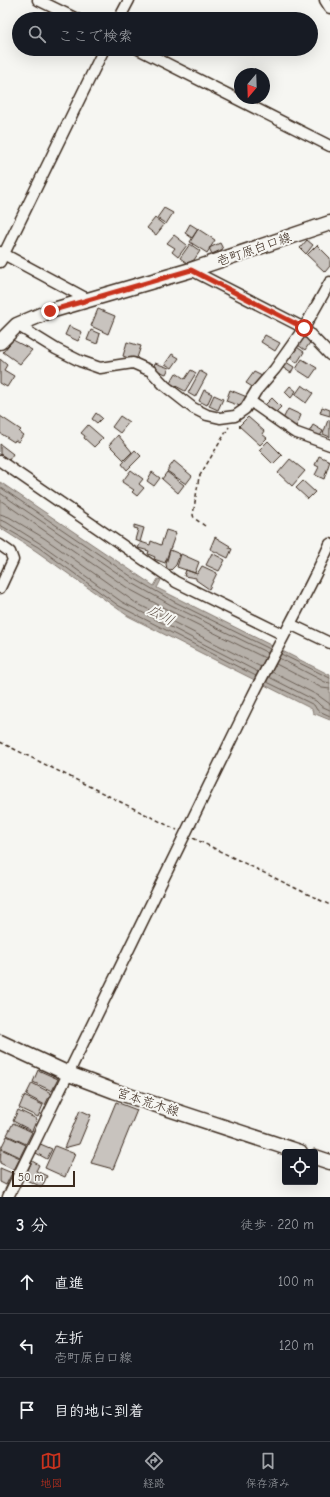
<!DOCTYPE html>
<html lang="ja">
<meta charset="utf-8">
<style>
:root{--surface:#171b24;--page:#20242c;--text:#f1f3f6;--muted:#9ea1a6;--line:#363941;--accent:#c8321e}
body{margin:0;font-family:"Comic Neue","Klee One",sans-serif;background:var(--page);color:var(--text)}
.controls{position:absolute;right:12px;bottom:12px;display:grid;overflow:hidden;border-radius:4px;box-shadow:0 4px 16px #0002}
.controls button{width:36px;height:36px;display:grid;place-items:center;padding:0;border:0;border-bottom:1px solid var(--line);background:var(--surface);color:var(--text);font:20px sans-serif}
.compass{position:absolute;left:234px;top:68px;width:36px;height:36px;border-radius:50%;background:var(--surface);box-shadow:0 4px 16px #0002;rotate:199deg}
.scale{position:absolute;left:12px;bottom:10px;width:63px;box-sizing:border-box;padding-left:4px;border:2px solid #3b2a1e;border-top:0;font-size:11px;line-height:14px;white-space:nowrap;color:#3b2a1e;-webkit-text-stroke:3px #f6f6f2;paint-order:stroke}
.stop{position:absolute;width:12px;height:12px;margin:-9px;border:3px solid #c8321e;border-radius:50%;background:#fff}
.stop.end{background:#c8321e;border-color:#fff;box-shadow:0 1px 4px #0008}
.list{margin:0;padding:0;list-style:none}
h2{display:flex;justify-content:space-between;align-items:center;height:52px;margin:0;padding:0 16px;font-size:17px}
h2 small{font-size:13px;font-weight:400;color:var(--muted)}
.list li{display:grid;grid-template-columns:26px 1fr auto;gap:12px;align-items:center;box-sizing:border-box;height:64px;padding:0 16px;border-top:1px solid var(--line)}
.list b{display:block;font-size:15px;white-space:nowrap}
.list p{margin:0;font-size:13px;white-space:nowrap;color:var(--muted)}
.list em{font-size:13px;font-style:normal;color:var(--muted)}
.icon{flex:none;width:22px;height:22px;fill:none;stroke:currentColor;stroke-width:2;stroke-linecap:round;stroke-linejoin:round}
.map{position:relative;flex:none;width:330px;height:1197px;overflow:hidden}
.search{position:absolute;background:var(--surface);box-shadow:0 4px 16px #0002;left:12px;right:12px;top:12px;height:44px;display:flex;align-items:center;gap:10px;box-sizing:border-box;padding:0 14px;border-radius:22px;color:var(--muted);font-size:15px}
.sheet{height:244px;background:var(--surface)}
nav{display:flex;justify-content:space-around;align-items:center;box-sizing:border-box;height:56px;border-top:1px solid var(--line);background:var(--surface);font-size:11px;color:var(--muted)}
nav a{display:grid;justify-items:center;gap:2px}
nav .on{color:var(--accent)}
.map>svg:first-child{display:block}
.water{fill:#b6b0a9;stroke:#857a71}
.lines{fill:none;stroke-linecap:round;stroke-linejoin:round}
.shore{stroke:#6c6056;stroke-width:1}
.building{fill:#c8c3be;stroke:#3b2a1e}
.street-casing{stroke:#3b2a1e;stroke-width:13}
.secondary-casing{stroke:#3b2a1e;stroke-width:17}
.path{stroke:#3b2a1e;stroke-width:1.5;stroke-dasharray:4 3;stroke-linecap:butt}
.street{stroke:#f6f6f2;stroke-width:10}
.secondary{stroke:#f6f6f2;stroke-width:14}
.route{stroke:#c8321e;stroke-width:5}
.labels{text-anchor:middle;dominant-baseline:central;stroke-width:4;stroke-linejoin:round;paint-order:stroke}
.street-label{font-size:13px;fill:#3b2a1e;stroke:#f6f6f2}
.water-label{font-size:14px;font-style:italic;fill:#605248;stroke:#f6f6f2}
</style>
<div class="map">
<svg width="330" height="1197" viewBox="0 0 330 1197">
<rect width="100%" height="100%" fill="#f6f6f2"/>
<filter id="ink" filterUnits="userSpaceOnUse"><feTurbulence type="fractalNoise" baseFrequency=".025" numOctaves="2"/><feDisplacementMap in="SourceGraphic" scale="8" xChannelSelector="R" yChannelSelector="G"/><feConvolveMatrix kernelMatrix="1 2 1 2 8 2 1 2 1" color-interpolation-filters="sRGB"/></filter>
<g filter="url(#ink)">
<path class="water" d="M0,482L154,586L158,579L161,580L157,588L330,675V720L313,713L312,709L128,616L36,551L0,528Z"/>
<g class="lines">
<path class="shore" d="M0,487L135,579L173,601L270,649
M0,493L132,583L171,605L268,653
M0,500L129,589L168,610L265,658
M0,514L9,517L44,538L136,603L261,667
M0,520L6,522L41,544L122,602L258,672
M0,525L38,547L119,606L256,676
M281,654L330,678
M279,658L325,682L330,683
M276,664L322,688L330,689
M272,672L319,696L330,704
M269,677L316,701L321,706L330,710
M267,682L314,705L317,710L330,716"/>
</g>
<path class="building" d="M164,208L173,213L166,224L157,218Z
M155,218L164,225L156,235L147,228Z
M190,224L198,229L192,238L185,233Z
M198,229L215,240L207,253L190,242Z
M174,235L187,245L178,257L172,252L175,248L167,243Z
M307,240L313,245L306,254L300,248Z
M220,243L223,249L212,254L209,248Z
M190,244L200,251L194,260L187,263L180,258Z
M317,245L330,258V266L325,272L307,255Z
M98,309L115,316L108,334L91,326Z
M69,326L82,332L78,341L65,335Z
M91,330L100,334L97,344L87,340Z
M301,334L311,341L305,350L295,343Z
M265,335L280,343L275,351L261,342Z
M13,340L32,350L20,364L3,352Z
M127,342L141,346L136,361L123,356Z
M294,345L304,352L297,363L287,356Z
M172,354L179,358L172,368L165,364Z
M0,359L7,365L4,370L14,376L7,387L0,383Z
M302,359L317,368L310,378L296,369Z
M286,362L294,367L291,373L282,367Z
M155,363L169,368L166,374L153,369Z
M191,370L196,373L185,391L170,383L176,373L185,379Z
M200,371L207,375L195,397L188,393Z
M254,372L262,376L254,388L246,383Z
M302,385L313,393L306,403L295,395Z
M290,386L296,391L291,398L285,392Z
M204,390L212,394L207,405L199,401Z
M230,390L247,397L243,407L226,401Z
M214,395L223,399L218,410L209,406Z
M272,398L281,407L275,413L265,405Z
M322,407L330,410V416L320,413Z
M288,409L301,415L296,427L282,421Z
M96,413L102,418L97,423L92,419Z
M0,416L21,430L19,432L23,435L18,442L15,440L14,442L0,433Z
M120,416L129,422L120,433L112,427Z
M248,417L264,431L262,434L267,438L260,445L239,426Z
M328,420H330V437L323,434Z
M88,425L103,438L94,447L84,438L85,436L81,433Z
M313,425L323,431L319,438L309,432Z
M118,435L132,452L124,460L109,445Z
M268,441L282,455L273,464L259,450Z
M0,444L13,454L9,460L0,454Z
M135,450L141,456L127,470L122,464Z
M319,456L330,461L324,479L315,475L319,467L315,465Z
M290,459L305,471L292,486L278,473Z
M174,461L192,476L186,484L167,471Z
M131,470L143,479L139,484L144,488L137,496L132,492L134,490L122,482Z
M152,472L160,478L154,486L147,481Z
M167,472L184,485L178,493L162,479Z
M303,481L315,492L308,499L296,488Z
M134,525L144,528L140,542L135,540L138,529L134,528Z
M166,530L176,533L165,563L154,559L155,557L148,554L149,551L138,548L141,542L150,545L151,541L161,545Z
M215,537L230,546L229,548L232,549L228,558L210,549Z
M170,550L180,554L176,565L171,570L167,569L166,564Z
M212,553L225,560L219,571L206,565Z
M181,554L199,562L195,573L177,567Z
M202,566L217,573L209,589L196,580V578L184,576L186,570L197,574Z
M38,1070L58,1079L52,1091L33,1082Z
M32,1083L51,1093L45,1105L26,1095Z
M24,1096L43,1105L38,1117L19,1108Z
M116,1102L137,1110L113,1169L91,1163Z
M18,1110L37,1119L32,1131L13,1121Z
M80,1110L91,1115L79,1144L64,1148Z
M13,1123L32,1132L26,1144L7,1135Z
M7,1136L26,1145L20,1157L1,1148Z
M38,1143L52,1149L47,1159L34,1152Z
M55,1146L75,1154L65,1177L45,1168Z
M1,1149L20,1158L14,1170L0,1163Z
M32,1161L39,1165L36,1171L47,1176L42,1187L24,1179Z
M0,1168L12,1173L6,1185L0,1182Z"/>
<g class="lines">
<g class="street-casing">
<path id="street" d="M38,0L77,19
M325,0L330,8
M119,19L129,0
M138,49L330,146
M0,252L89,300
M0,262L104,49
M191,270L304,328L330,355
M17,325L56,349L80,361L100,368L133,363L151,371L165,386L193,408L207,415L220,418L235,416L245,409L256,391L275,369L304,328L330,282
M250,401L294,432L330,445
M0,461L176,582L284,635
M0,545L10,552L13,560L0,588
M290,624L330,643
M8,1197L251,699C277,647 306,597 330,544"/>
</g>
<g class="secondary-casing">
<path id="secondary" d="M0,342L17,325L50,311L191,270L330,223
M0,1042L69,1074L114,1091L300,1152
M315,1157L330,1162"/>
</g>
<path class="path" d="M205,526L194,518L193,515L199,477L229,427
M0,742L177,830
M193,838L330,905"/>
<use href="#street" class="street"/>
<use href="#secondary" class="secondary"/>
</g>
</g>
<g class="lines" filter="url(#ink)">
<path class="route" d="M50,311L191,270L304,328"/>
</g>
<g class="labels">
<g class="street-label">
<text transform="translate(254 249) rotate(-19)">壱町原白口線</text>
<text transform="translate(148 1102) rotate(18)">宮本荒木線</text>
</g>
<g class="water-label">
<text transform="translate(161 615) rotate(29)">広川</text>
</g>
</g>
</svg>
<div class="controls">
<button><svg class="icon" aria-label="locate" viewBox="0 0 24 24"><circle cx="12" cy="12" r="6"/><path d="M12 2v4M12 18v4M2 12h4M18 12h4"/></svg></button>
</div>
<svg class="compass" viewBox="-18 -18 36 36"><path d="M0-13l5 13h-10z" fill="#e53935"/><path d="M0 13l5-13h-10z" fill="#9ea1a6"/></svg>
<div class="scale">50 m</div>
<div class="stop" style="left:304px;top:328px"></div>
<div class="stop end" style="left:50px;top:311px"></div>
<div class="search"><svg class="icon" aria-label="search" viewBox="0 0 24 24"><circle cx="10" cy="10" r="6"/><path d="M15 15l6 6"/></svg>ここで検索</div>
</div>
<section class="sheet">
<h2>3 分<small>徒歩 · 220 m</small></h2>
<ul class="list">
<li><svg class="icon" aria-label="ahead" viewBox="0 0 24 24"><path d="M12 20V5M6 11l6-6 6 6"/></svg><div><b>直進</b></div><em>100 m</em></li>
<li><svg class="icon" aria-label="left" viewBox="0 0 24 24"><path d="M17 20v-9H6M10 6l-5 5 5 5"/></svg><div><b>左折</b><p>壱町原白口線</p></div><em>120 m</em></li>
<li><svg class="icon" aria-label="arrive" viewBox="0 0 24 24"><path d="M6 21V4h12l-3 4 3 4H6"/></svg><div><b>目的地に到着</b></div></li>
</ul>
</section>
<nav>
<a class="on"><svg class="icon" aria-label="map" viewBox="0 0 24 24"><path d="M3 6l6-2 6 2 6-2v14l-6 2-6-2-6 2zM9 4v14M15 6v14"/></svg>地図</a>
<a><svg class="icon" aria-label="directions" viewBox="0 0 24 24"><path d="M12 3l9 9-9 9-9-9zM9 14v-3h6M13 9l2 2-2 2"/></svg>経路</a>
<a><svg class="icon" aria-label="saved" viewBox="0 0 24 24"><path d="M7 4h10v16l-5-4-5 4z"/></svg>保存済み</a>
</nav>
